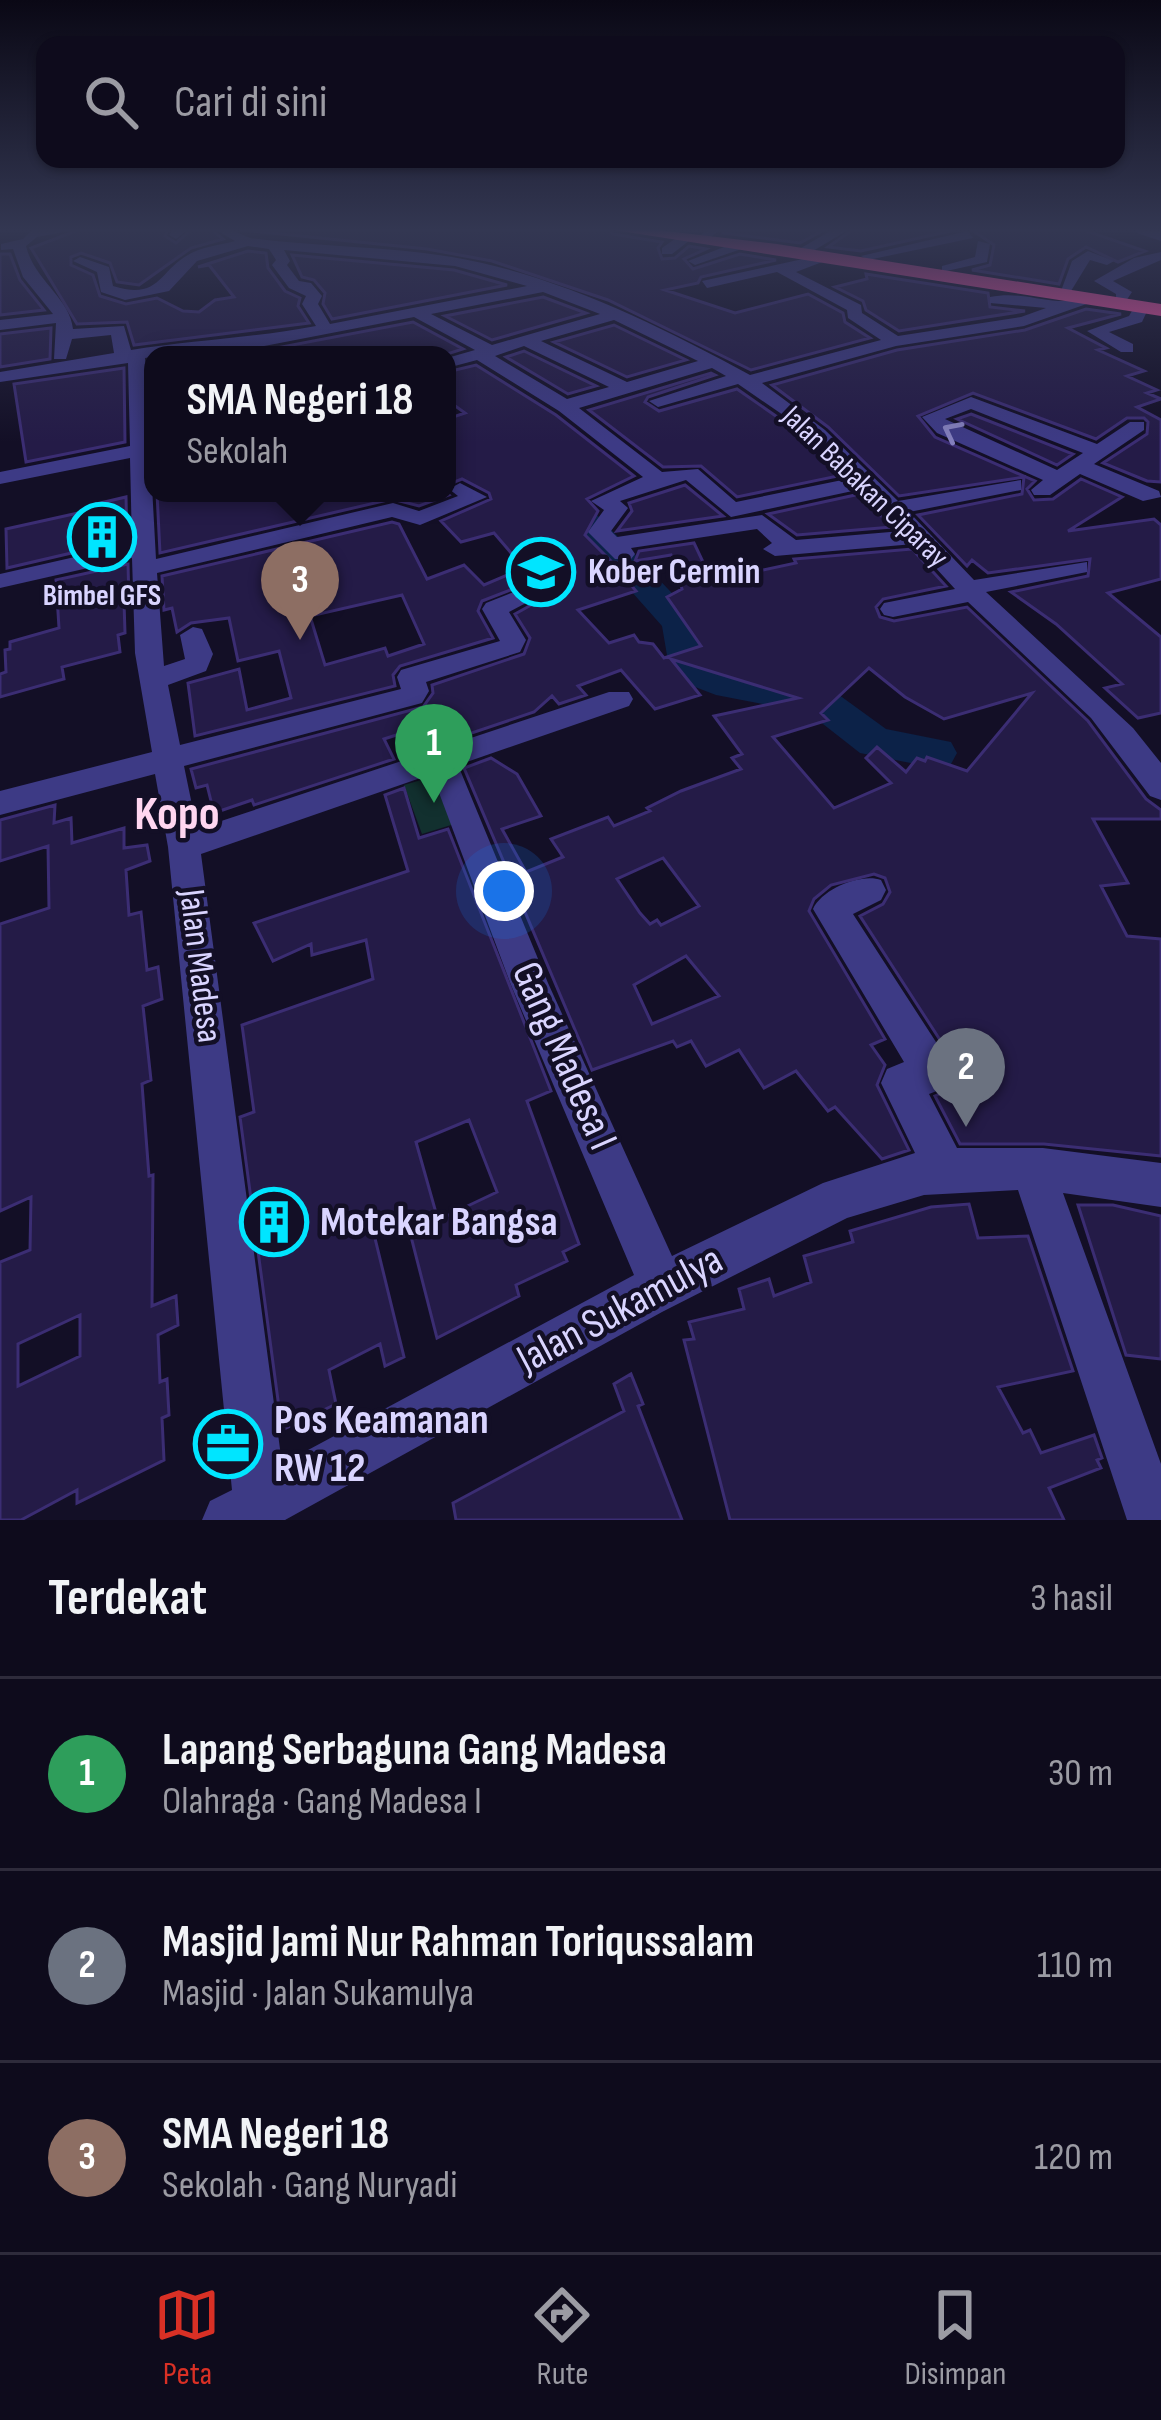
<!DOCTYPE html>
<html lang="id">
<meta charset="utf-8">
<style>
:root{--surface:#0e0b1c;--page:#171425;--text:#f1f3f6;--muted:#9b9ba3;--line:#2e2b3b;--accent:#d93025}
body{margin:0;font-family:"Sofia Sans Condensed",sans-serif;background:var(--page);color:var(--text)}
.you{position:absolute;left:504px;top:891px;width:42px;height:42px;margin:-30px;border:9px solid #fff;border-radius:50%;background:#1a73e8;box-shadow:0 0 0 18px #1a73e833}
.badge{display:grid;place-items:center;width:78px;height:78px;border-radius:50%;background:var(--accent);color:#fff;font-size:39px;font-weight:700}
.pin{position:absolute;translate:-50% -99px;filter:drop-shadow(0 3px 6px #0008)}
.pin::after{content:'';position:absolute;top:63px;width:42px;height:36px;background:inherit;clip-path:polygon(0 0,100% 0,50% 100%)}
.popup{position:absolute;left:144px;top:346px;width:312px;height:156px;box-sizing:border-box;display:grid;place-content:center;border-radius:24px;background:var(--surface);filter:drop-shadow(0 3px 9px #0005);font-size:39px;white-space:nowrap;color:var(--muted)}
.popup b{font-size:45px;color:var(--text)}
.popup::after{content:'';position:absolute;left:50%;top:100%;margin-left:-24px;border:24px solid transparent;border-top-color:var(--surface)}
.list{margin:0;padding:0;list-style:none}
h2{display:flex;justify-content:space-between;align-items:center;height:156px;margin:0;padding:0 48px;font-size:51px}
h2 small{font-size:39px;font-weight:400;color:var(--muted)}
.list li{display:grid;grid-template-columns:78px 1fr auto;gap:36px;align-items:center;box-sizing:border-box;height:192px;padding:0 48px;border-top:3px solid var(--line)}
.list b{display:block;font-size:45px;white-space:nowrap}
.list p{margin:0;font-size:39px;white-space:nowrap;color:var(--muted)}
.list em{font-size:39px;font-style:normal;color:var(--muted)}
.icon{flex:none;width:66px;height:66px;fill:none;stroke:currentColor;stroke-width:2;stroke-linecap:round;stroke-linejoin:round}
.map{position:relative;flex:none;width:1161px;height:1520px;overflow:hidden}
.search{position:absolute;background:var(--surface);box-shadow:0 3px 9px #0004;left:36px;right:36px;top:36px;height:132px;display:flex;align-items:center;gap:30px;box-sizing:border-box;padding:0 42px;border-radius:24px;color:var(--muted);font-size:45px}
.sheet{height:732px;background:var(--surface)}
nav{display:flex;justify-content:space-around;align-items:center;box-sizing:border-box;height:168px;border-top:3px solid var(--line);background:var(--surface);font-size:33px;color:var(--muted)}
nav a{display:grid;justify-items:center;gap:6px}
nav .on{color:var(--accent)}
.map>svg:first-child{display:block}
.green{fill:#12302f}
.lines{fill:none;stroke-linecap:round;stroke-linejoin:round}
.river{fill:#0c2248;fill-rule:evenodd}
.building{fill:#241b47;stroke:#3b2d73;stroke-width:3;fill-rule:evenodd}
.minor{fill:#3d3a85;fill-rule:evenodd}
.highway{fill:#ff4fa3;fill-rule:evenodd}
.oneway{stroke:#837fbc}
.labels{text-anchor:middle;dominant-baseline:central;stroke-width:9;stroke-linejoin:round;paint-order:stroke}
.far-street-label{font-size:30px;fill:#d9d4ff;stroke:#130f26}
.far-poi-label{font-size:30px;font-weight:bold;fill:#d9d4ff;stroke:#130f26}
.poi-label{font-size:36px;font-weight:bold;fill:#d9d4ff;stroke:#130f26;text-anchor:start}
.street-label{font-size:36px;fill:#d9d4ff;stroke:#130f26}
.near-street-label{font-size:42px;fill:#d9d4ff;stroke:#130f26}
.near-poi-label{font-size:42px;font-weight:bold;fill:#d9d4ff;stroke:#130f26;text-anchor:start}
.district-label{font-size:48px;font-weight:bold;fill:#ffd6f0;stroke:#130f26}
</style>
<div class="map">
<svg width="1161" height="1520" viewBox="0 0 1161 1520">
<rect width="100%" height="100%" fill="#130f26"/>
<path class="green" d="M445,773L464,821L422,834L404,785Z"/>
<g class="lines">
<path class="river" d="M586,513L597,515L693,615L708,664L835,692L886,729L951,742L957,753L951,764L936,768L860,753L809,713L716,695L682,682L668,661L662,626L570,522Z"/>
</g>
<path class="building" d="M78,230H168L165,236L176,243L191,230H212L223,239L191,248L139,285L117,282L110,263L81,253L71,257V265L93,275L100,296L126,304L157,298L183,311L199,312L215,300L234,297L209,265L198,267L248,251L266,253L268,268L285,291L300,298L298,306L309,323L134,345L127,322L77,324L31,248Z
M241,230H610L613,234L662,242L658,248L662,259L675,258L689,246L706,249L684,259L693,269L740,254L776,260L701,277L698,283L665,290L735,313L808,294L843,313L845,322L870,338L751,370L608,300L492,261L427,249Z
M724,230H824L800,243L723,233Z
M852,230H955L861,251L828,247Z
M972,230H1084L1145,251L1118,262L1086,247L1068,259L1059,284L972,270L990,265L994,245Z
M0,254H10L20,280L44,310L0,315Z
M292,255L454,270L507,285L332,319L323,304L325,293L314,280L302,277Z
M866,274L988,293L990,307L1025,311L899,331L866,310L863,301L835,287L867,279Z
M543,297L586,313L492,340L445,316Z
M1086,309L1121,314L1068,328L1106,348L1098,350L1144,371L1127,376L1157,390L1147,393L1161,399L1137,407L1161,420V482L1147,481L1103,463L1147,434L1148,422L1144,418H1127L1096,439L973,393L918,416L935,437L1035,481L1027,489L1034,500L1053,499L1081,479L1122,497L1068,531L1154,519L1161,525V579L1108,593L1161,637V713L1138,718L1105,688L1122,684L1056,624L1011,592L1088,576L1090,559L988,573L972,560L967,566L918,515L1022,494L1024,477L899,496L828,427L772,385L897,350L1025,330Z
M413,322L463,349L444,355H240Z
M614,325L686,360L627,377L554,342Z
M51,328L50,359L0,367V334Z
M524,351L596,386L568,394L506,357Z
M476,365L556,415L634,476L587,499L598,511L585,535L612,562L625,563L615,566L636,591L578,610L609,643L634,635L639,642L653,644L664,658L701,646L667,597L682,589L671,555L635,561L639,551L694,543L712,581L796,563L794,559L912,549L946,586L883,599L876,607L880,617L894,621L967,607L1088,721L1146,799L1161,810V819H1093L1128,883L1101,886L1127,936L1161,939V1156L1044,1144H960L935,1096L951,1089L957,1075L951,1057L860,916L883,904L890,892L885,878L874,874L831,885L814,899L809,911L885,1039L871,1045L885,1065L877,1085L909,1150L882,1159L835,1107L828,1111L796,1071L764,1088L739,1050L706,1066L691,1041L677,1047L673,1041L592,1070L464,768L491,758L517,774L541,816L502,829L526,872L563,857L551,839L608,817L614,826L650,811L647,808L681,791L741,769L732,758L742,754L714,716L798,698L671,659L700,695L655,709L621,670L578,686L586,695L559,704L552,696L534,712L448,741L437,722L384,739L394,759L254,805L252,800L214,813L207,785L196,788L191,769L423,707L433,693L432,685L524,654L530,638L515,614L560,589L546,576L482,601L478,611L493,638L400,666L393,675L395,686L195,736L188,683L239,669L247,710L291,698L279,651L238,661L229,618L191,623L177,632L172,608L164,610L162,576L392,522L399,524L427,579L464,565L484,585L524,568L494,533L461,542L441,521L491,499L489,493L462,479L447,485V419L465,413L447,400V372ZM402,595L424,644L388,656L385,648L325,665L310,616ZM869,668L905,697L944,719L1032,693L967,771L927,757L925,761L917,758L906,772L877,747L866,758L891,783L834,808L773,737L828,720L821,713ZM663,858L699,906L661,925L657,920L650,924L640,913L617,879ZM686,956L719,996L652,1024L634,985Z
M124,368L125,442L26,462L14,384Z
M711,373L715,375L648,397L645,402L659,411L737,389L783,421L843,475L737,497L701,466L663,467L589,410Z
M971,414L1073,454L1057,465L957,419Z
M685,485L723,516L617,531L632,511L629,503Z
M157,493H447L449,495L419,506L392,499L160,553Z
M860,494L892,527L797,535L768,514Z
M126,497L127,540L7,568L6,529L96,509V504Z
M128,564L129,601L124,602L125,633L118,635L120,652L62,667L64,679L0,697V674L6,672L5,650L10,649V642L59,628L56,580Z
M404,788L419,838L448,829L551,1091L527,1101L579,1244L563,1252L567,1261L516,1285L519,1296L437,1338L406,1217L372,1226L404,1357L385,1366L380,1344L329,1370L336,1404L282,1430L240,1117L254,1112L242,1025L373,979L366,940L312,955L311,944L273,961L254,923L408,871L385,795ZM469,1120L497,1192L438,1220L416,1142Z
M55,805L54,823L71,818L72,843L124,828V848L147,845L150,861L126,870L129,915L141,912L147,970L158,967L162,999L143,1006L151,1080L142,1084L149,1176L153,1175L152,1306L176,1296L178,1325L158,1335L160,1382L167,1379L169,1415L162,1418L164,1460L77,1503V1490L21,1520H0V1262L30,1250L31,1197L0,1211V924L49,908L48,846L0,861V820ZM80,1315V1356L18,1386V1344Z
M969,1204L978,1238L1028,1236L1073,1371L998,1387L1023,1433L1030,1430L1041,1453L1094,1435L1102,1458L1097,1460L1101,1468L1049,1488L1064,1520H730L684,1340L694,1339L689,1322L744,1309L739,1289L769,1279L774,1296L811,1282L804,1256L853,1242L850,1231L931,1207Z
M1078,1205H1113L1161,1216V1359L1126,1355Z
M631,1374L643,1404L638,1406L682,1520H456L453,1503L624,1411L614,1384Z"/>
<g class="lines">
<path class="minor" d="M74,230L37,237L26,246C34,280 70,298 73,329L124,326L131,350C193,340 253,338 316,326L302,304L306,296L289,288L272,265L276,260L269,249L248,246L197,261L169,291L125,300L101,292L97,272L73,261L80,257L109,267L113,286C159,301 159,271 188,255C200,247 221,245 235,241L216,230H231L250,238C317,247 385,246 452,257C557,275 658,325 750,375L881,340L848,318L847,310L777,272L707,288L702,281L830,253V259L796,272L861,305L862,313L898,336L1021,317L1046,308L990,303V297C1015,292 1033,299 1058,301C1070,302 1082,294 1095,295V301L1024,326L896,346L762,383L825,430L898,501L1021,480V490L909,512L974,580L1087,562V572L986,592L1133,728L1161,763V800L1150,796L1091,718L968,602L893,617L884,615L880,609L884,603L955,589L914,544L775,556L763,549L772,543L757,529L631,548L635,554L631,559H615L588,532L604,510L591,501L643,477L559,411L477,360L447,368V358L475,350L414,317L244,350L209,354L194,350L145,358L156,559L393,503L419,511L458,496L449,489L460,483L487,497L420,525L392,517L157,573L164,666L185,659L180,635L193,627L202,629L213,654L206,671L168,685L180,745L401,689L397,677L401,670L500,641L482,609L486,603L544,580L556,587L509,612L526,640L520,652L426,682L429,691L422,703L184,766L197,829L609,692H629L633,699L629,706L458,765L548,983L672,1256L823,1183L915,1153L881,1083L887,1069L904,1062L813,909C822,889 861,873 881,880L886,890L881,900L853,914L947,1059L953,1073L947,1087L929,1094L957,1148H1043L1161,1163V1207L1063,1193L1161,1464V1520H1127L1018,1190L924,1195L847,1218L662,1312L285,1520H202L210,1501L232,1490L168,847L155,774L0,815V791L152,752L135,653L132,558L0,588V574L132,544L130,458L0,484V472L130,446L128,363L0,382V372L114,353L111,335L72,339L66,359H54L56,323L0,330V320L53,314L23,277L13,249L1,250V244L23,239L32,230ZM284,250L455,266L527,286L330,324L318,304L322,296L311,283L299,281L287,265L290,261ZM543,292L600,314L492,345L431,314ZM614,320L698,361L627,382L541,341ZM524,346L609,387L567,399L495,356ZM712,368L726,376L649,401L658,407L738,384L786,417L852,478L736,502L698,469L662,472L579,408ZM686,480L731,517L862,489L902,531L796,540L762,515L617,537L611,531L628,508L620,501ZM432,774L511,985L634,1275L282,1464L201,854Z
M173,230H187L176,239L169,235Z
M706,230H720L708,239L701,235Z
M832,230H848L813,251L801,248Z
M1135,230L1161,232V241L1137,233Z
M968,231L973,238L868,260L861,256Z
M682,234L694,237L672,254H662V248Z
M742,240L747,247L695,265L688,261Z
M978,241L990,244L987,262L942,272V266L975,257Z
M1088,251L1114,261L1107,265L1090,260L1071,291H1061L1072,261Z
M1161,252V260L1113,281L1132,292L1126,301H1116V294L1094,281L1134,258Z
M1136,304L1149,307L1142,322L1109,332L1133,344V352H1121L1087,331L1129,316Z
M971,397L1097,444L1130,422H1144V430L1094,464L1159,491L1161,497L1143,501L1080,474L1050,495H1034L1031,490L1043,480L937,433L922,417ZM971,409L1083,453L1057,470L945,419Z"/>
<path class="highway" d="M614,230H657L777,244L1161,304V316Z"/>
</g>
<defs><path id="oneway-chevron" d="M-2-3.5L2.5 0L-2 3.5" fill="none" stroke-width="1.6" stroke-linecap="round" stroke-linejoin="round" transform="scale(3)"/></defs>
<use class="oneway" href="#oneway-chevron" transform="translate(952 431) rotate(-153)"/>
<linearGradient id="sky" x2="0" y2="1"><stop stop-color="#0a0815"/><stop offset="0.52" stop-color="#333752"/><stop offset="1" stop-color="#333752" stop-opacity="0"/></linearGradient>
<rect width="1161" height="442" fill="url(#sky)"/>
<defs>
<g id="building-ring" transform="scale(3.45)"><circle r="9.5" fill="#130f26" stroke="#00e5ff" stroke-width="1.5"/><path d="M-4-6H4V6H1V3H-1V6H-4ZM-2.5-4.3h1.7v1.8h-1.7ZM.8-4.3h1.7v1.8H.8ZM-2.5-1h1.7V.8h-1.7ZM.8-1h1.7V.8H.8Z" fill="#00e5ff"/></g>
<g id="school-ring" transform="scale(3.45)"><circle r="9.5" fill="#130f26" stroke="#00e5ff" stroke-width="1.5"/><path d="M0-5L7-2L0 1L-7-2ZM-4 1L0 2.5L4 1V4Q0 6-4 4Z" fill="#00e5ff"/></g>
<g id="office-ring" transform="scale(3.45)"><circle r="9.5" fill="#130f26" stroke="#00e5ff" stroke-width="1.5"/><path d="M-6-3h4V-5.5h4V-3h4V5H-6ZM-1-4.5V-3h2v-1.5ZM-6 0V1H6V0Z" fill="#00e5ff"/></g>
</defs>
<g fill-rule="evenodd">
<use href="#building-ring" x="102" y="537"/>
<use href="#school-ring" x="541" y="572"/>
<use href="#building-ring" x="274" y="1222"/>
<use href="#office-ring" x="228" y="1444"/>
</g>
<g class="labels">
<g class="far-street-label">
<text transform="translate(865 487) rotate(44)">Jalan Babakan Ciparay</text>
</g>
<g class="far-poi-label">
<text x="102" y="596">Bimbel GFS</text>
</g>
<g class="poi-label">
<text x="588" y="572">Kober Cermin</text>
</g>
<g class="street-label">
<text transform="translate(200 966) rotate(83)">Jalan Madesa</text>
</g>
<g class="near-street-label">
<text transform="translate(564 1056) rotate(66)">Gang Madesa I</text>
<text transform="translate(620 1310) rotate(-28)">Jalan Sukamulya</text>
</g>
<g class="near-poi-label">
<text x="320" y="1222">Motekar Bangsa</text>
<text x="274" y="1420">Pos Keamanan<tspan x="274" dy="48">RW 12</tspan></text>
</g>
<g class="district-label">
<text x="177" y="814">Kopo</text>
</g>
</g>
</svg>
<div class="you"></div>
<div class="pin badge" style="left:434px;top:803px;background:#2e9e5b">1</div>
<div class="pin badge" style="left:966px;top:1127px;background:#6b7280">2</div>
<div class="pin badge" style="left:300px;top:640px;background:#8d6e63">3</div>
<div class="popup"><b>SMA Negeri 18</b>Sekolah</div>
<div class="search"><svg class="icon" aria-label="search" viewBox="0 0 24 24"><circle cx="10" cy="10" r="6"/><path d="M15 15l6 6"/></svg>Cari di sini</div>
</div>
<section class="sheet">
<h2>Terdekat<small>3 hasil</small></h2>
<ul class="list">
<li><span class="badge" style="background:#2e9e5b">1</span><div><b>Lapang Serbaguna Gang Madesa</b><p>Olahraga · Gang Madesa I</p></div><em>30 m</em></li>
<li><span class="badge" style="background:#6b7280">2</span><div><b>Masjid Jami Nur Rahman Toriqussalam</b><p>Masjid · Jalan Sukamulya</p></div><em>110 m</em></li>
<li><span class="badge" style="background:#8d6e63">3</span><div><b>SMA Negeri 18</b><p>Sekolah · Gang Nuryadi</p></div><em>120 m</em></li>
</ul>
</section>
<nav>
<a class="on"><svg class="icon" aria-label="map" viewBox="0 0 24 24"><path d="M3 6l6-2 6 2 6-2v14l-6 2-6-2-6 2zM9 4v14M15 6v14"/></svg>Peta</a>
<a><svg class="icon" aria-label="directions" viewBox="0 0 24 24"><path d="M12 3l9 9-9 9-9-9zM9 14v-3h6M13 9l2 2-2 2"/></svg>Rute</a>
<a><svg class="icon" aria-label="saved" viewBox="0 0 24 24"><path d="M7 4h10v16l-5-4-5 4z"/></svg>Disimpan</a>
</nav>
